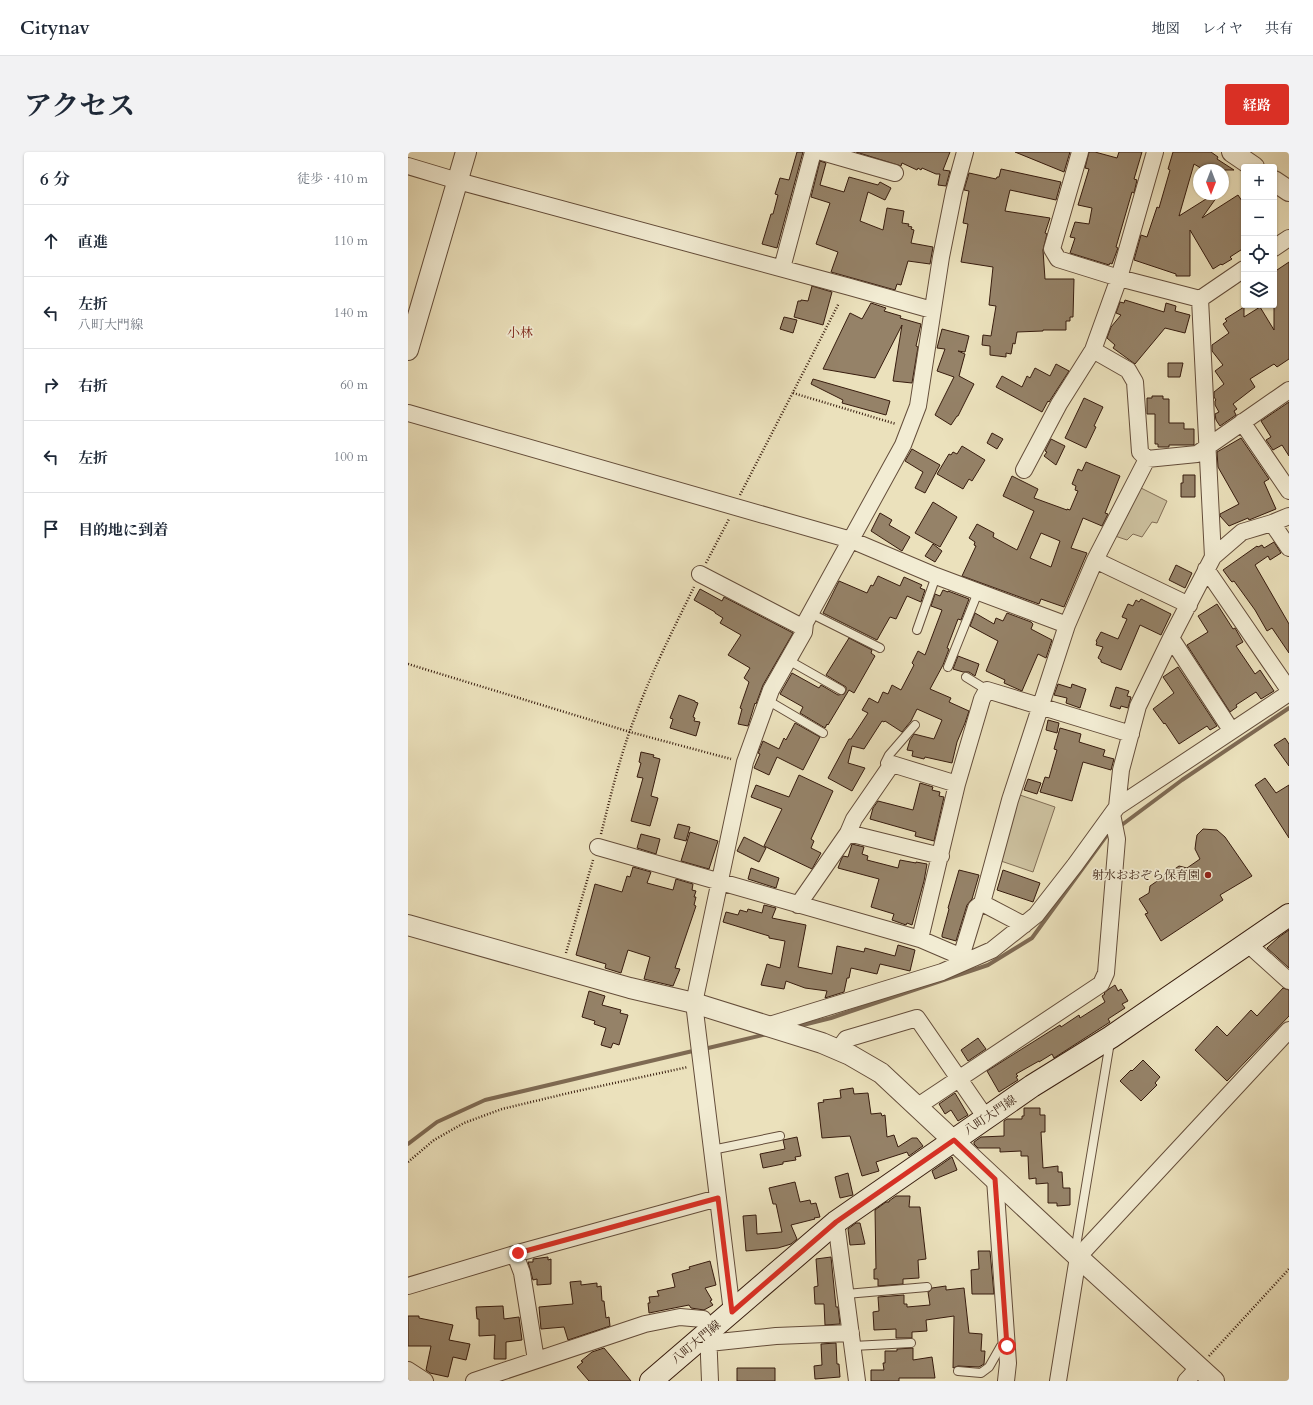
<!DOCTYPE html>
<html lang="ja">
<meta charset="utf-8">
<style>
:root{--surface:#fff;--page:#f2f2f3;--text:#1f2937;--muted:#747a83;--line:#e0e1e3;--accent:#d93025}
body{margin:0;font-family:Cardo,"Noto Serif JP",serif;background:var(--page);color:var(--text)}
.controls{position:absolute;right:12px;top:12px;display:grid;overflow:hidden;border-radius:4px;box-shadow:0 1px 3px #0004}
.controls button{width:36px;height:36px;display:grid;place-items:center;padding:0;border:0;border-bottom:1px solid var(--line);background:var(--surface);color:var(--text);font:20px sans-serif}
.compass{position:absolute;left:785px;top:12px;width:36px;height:36px;border-radius:50%;background:var(--surface);box-shadow:0 1px 3px #0004;rotate:180deg}
.stop{position:absolute;width:12px;height:12px;margin:-9px;border:3px solid #d93025;border-radius:50%;background:#fff}
.stop.end{background:#d93025;border-color:#fff;box-shadow:0 1px 4px #0008}
.list{margin:0;padding:0;list-style:none}
h2{display:flex;justify-content:space-between;align-items:center;height:52px;margin:0;padding:0 16px;font-size:17px}
h2 small{font-size:13px;font-weight:400;color:var(--muted)}
.list li{display:grid;grid-template-columns:26px 1fr auto;gap:12px;align-items:center;box-sizing:border-box;height:72px;padding:0 16px;border-top:1px solid var(--line)}
.list b{display:block;font-size:15px;white-space:nowrap}
.list p{margin:0;font-size:13px;white-space:nowrap;color:var(--muted)}
.list em{font-size:13px;font-style:normal;color:var(--muted)}
.icon{flex:none;width:22px;height:22px;fill:none;stroke:currentColor;stroke-width:2;stroke-linecap:round;stroke-linejoin:round}
.map{position:relative;flex:none;width:881px;height:1229px;overflow:hidden;border-radius:4px}
header{display:flex;align-items:center;gap:24px;box-sizing:border-box;height:56px;padding:0 20px;background:var(--surface);border-bottom:1px solid var(--line)}
header strong{font-size:19px}
nav{display:flex;gap:22px;margin-inline-start:auto;font-size:14px}
.intro{display:flex;align-items:center;justify-content:space-between;box-sizing:border-box;height:96px;padding:0 24px}
h1{margin:0;font-size:28px}
.button{padding:10px 18px;border-radius:4px;background:var(--accent);color:#fff;font-size:14px;font-weight:700}
main{display:flex;gap:24px;padding:0 24px}
aside{flex:1;background:var(--surface);border-radius:4px;box-shadow:0 1px 3px #0004}
.map>svg:first-child{display:block}
.green{fill:#ccc09e;stroke:#826e56}
.lines{fill:none;stroke-linecap:round;stroke-linejoin:round}
.stream{stroke:#7e6a53;stroke-width:4}
.building{fill:#958268;stroke:#371c0e;fill-rule:evenodd}
.service-casing{stroke:#644d3a;stroke-width:10}
.minor-casing{stroke:#644d3a;stroke-width:18}
.tertiary-casing{stroke:#644d3a;stroke-width:22}
.secondary-casing{stroke:#371c0e;stroke-width:24}
.path{stroke:#371c0e;stroke-width:2.5;stroke-dasharray:1 2;stroke-linecap:butt}
.service{stroke:#f2ecd3;stroke-width:8}
.minor{stroke:#f2ecd3;stroke-width:16}
.tertiary{stroke:#f2ecd3;stroke-width:20}
.secondary{stroke:#f2ecd3;stroke-width:22}
.route{stroke:#d93025;stroke-width:5}
.poi-dot{fill:#8f2418;stroke:#f2ecd3;stroke-width:1.5}
.labels{text-anchor:middle;dominant-baseline:central;stroke-width:3.5;stroke-linejoin:round;paint-order:stroke}
.poi-label{font-size:12px;fill:#371c0e;stroke:#f2ecd3;text-anchor:end}
.street-label{font-size:12px;fill:#371c0e;stroke:#f2ecd3}
.neighbourhood-label{font-size:13px;fill:#7a1f14;stroke:#f2ecd3}
</style>
<header>
<strong>Citynav</strong>
<nav><a>地図</a><a>レイヤ</a><a>共有</a></nav>
</header>
<div class="intro"><h1>アクセス</h1><a class="button">経路</a></div>
<main>
<aside>
<h2>6 分<small>徒歩 · 410 m</small></h2>
<ul class="list">
<li><svg class="icon" aria-label="ahead" viewBox="0 0 24 24"><path d="M12 20V5M6 11l6-6 6 6"/></svg><div><b>直進</b></div><em>110 m</em></li>
<li><svg class="icon" aria-label="left" viewBox="0 0 24 24"><path d="M17 20v-9H6M10 6l-5 5 5 5"/></svg><div><b>左折</b><p>八町大門線</p></div><em>140 m</em></li>
<li><svg class="icon" aria-label="right" viewBox="0 0 24 24"><path d="M7 20v-9h11M14 6l5 5-5 5"/></svg><div><b>右折</b></div><em>60 m</em></li>
<li><svg class="icon" aria-label="left" viewBox="0 0 24 24"><path d="M17 20v-9H6M10 6l-5 5 5 5"/></svg><div><b>左折</b></div><em>100 m</em></li>
<li><svg class="icon" aria-label="arrive" viewBox="0 0 24 24"><path d="M6 21V4h12l-3 4 3 4H6"/></svg><div><b>目的地に到着</b></div></li>
</ul>
</aside>
<div class="map">
<svg width="881" height="1229" viewBox="0 0 881 1229">
<rect width="100%" height="100%" fill="#ebe1bc"/>
<filter id="stains"><feTurbulence type="fractalNoise" baseFrequency=".005" numOctaves="4"/><feColorMatrix values="0 0 0 0 .2 0 0 0 0 .09 0 0 0 0 .02 0 0 0 .5 -.17"/></filter>
<radialGradient id="worn" r=".72"><stop offset=".6" stop-color="#630" stop-opacity="0"/><stop offset="1" stop-color="#630" stop-opacity=".3"/></radialGradient>
<path class="green" d="M733,336L759,349L749,371L744,370L734,385L725,382L719,388L704,383Z
M612,643L647,655L625,720L590,708Z"/>
<g class="lines">
<path class="stream" d="M711,675L774,628L881,556
M387,875L423,866L580,813L624,786L699,683L704,680
M296,897L359,882
M0,992L29,970L77,948L289,898"/>
</g>
<path class="building" d="M389,0H395L369,96L354,92L363,62H365L370,43L367,42L372,26L381,28Z
M448,0H542L535,18L542,19L538,34L530,33L532,22H528L514,16L513,18L510,16L509,18L494,11L493,14Z
M607,0H662L656,20Z
M681,0H687L709,6L711,0H734L726,27L729,28L726,41L724,40L708,95L710,96L704,112L702,111L701,113L662,101L667,86L662,85L667,70L681,72L684,56L670,53L681,17L677,16Z
M765,0H803L810,5L809,7L826,18H796L786,12L771,64L806,42H811L794,66L830,43L836,52V96L822,105L824,107L814,113L813,112L805,117L782,78V124H768V122L726,108L733,83L739,85L749,55L751,56L762,18L760,17Z
M412,9L418,11L412,33L436,40L441,25L470,33L472,30L483,36L477,48L460,40L452,69L475,78L479,56L496,59L494,71L501,72L500,74L504,75L503,77L506,78L503,91L525,95L522,112L500,109L493,133L489,132L487,138L423,120L430,100L408,92L422,51L403,45Z
M593,17L653,30L648,48L602,38L597,59L642,66L637,81L639,82L635,98L637,127H666L665,165H662V169H658V178H635V179L609,180L607,192L605,191L603,202L598,201V205L582,203V194L574,193L575,183L583,184L588,154L581,153L585,115L553,110L560,72L555,71L561,39L556,38L561,21L588,27L589,25H591Z
M881,110V207L869,215L866,212L842,227L847,235L825,252L829,257L826,259L828,263L812,274L808,268L807,262L811,260L807,253V249L808,248L806,245V240L816,232L807,219L815,213L804,199V193L821,181L815,172L819,169L817,167L836,155V165L852,155L866,178V120Z
M404,134L424,140L415,173L386,165L390,149H393V148L400,149Z
M717,148L756,160L758,151L768,154L767,159L782,163L777,181L757,176L727,212L705,196L707,193L699,186L703,175L713,163L708,161L712,150L716,151Z
M463,151L478,156L476,159L493,164L492,166L513,172L508,194L510,195L504,231L485,229L494,173L467,226L415,217L442,161L454,167Z
M376,165L389,168L385,181L372,177Z
M534,177L561,184L557,200L550,199L557,202L551,224L566,232L550,264H549L543,273L527,263L546,225L529,219L537,197L529,196Z
M760,211H775L772,225H760Z
M648,212L661,219L641,250L640,249L634,260L588,235L594,224L614,235L619,224L622,226L627,216L642,224Z
M405,227L482,249L478,263L434,251L435,248L403,232Z
M744,244H755V247H761V271H776V277H786V293H761V295H750V292H747V262H739V246H744Z
M676,246L695,255L686,274L688,275L678,296L657,286Z
M881,250V304L874,293L865,298L858,288L863,285L853,269Z
M584,281L595,287L589,297L579,291Z
M833,286L861,327L856,330L868,357L841,368L840,366L821,374L812,364V362L831,352L810,315L809,300Z
M643,287L657,294L648,313L636,304L639,300L637,299Z
M554,294L577,308L564,329L561,327L555,337L529,322L541,302L543,303L545,300L549,302Z
M504,297L532,313L517,341L507,336L515,320L497,309Z
M678,310L712,324L697,361L700,362L694,374L675,366L663,396L679,401L656,455L633,447L631,452L554,424L568,394L566,393L567,390L561,386L569,372L586,381L585,385L609,398L626,359L595,344L604,324L630,337L626,346L659,358V357L662,358L670,339L667,338L668,334L664,332L670,317L674,319ZM633,381L652,389L643,415L622,406Z
M775,323H787V345H773V331H775Z
M525,350L549,365L532,395L507,381Z
M472,361L484,368L481,373L502,385L494,399L463,379Z
M866,390L873,401L862,408L860,404L847,413L881,472V501L864,476L859,479L847,458L826,429L824,430L823,429L815,418L849,394L850,395L854,393L856,396Z
M525,392L534,399L527,410L517,404Z
M768,413L784,421L777,436L761,428Z
M470,424L492,434L496,425L514,433L512,436L517,438L513,450L499,444L488,467L482,465L469,488L415,461L431,429L459,441L463,433L465,434Z
M292,437L314,449L316,445L385,481L355,533L348,552L347,551L340,574L330,572L334,557L332,556L341,530L336,526L342,516L320,503L333,483L312,471L315,466L307,461V460L286,448Z
M535,438L540,440V439L561,447L553,468L550,467L539,496L541,497L535,513L522,537L543,546L541,550L561,559L557,571L549,590L544,611L517,605L516,607L504,604L505,599L499,598L502,588L506,582L526,587L534,568L509,557L503,569L494,580L477,569L476,570L474,569L456,597L444,594L440,611L457,616L444,639L420,626L441,587H443L460,561L454,558L461,546L470,551L475,540L480,542L484,533L493,538L506,513L504,511L510,499L517,503L534,458L523,454L527,442L532,444Z
M733,447L763,462L753,483L732,473L713,518L693,510V508L690,506L695,495L688,493L689,490L688,489L693,480L710,487L719,467L714,465L720,452L725,454L728,448L731,450Z
M809,452L825,477L827,476L835,490L828,494L847,522L852,518L866,539L853,547L848,540L828,553L829,555L822,560L779,493L800,480L790,464Z
M567,461L586,472L588,466L595,469L599,461L623,470L625,472L623,477L644,488L638,506L630,502L614,539L596,531L597,528L578,519L590,489L562,474Z
M441,486L464,498L463,501L467,504L446,541L441,538L420,573L419,572L417,576L392,561L395,555L372,542L384,521L411,536L413,533L430,543L436,542L438,538V535L418,523Z
M550,504L571,512L567,524L561,520H555L545,517Z
M770,515L809,574L802,578L799,574L771,592L757,571L756,572L745,557L766,541L755,525Z
M650,532L663,536L664,532L678,537L672,556L658,551L659,546L646,543Z
M708,535L721,539L719,544L723,545L720,556L713,554L712,557L702,554Z
M271,543L287,549V550L290,551L285,565L287,566L286,569L292,570L288,584L262,576L265,567L262,566Z
M640,568L651,571L649,581L638,578Z
M387,571L412,585L395,618L369,605L361,623L346,616L352,602L350,601L355,589L371,597L376,586L378,588Z
M652,576L673,582L671,590L697,598L695,604L706,607L703,618L675,610L664,649L632,640L637,625L641,626L649,598L646,597Z
M877,586L881,592V614L866,593Z
M233,600L246,603L245,605L252,607L243,644L250,646L242,674L223,669L235,626L229,625L233,611L231,610Z
M391,623L425,639L403,687L406,689L403,696L413,701L404,717L356,694L374,657L343,645L348,633L381,645Z
M857,626L868,641L881,633V686L847,633Z
M620,627L633,631L629,642L616,638Z
M512,631L525,635L524,638L532,640L531,644L536,645L526,689L507,684L508,680L462,667L465,656L470,649L505,658Z
M270,672L282,675L278,689L266,686Z
M795,677L809,678L817,685L844,724L812,743L815,748L753,789L737,762L740,761L731,747L741,741L742,734L771,714L779,716L792,707L787,697L788,689L789,683Z
M282,680L310,689L301,717L273,709Z
M233,682L252,687L248,702L229,696Z
M336,685L358,696L351,710L329,699Z
M444,692L456,695L454,702L460,704L459,708L490,716L492,708L508,711V710L519,712L516,729L504,773L499,771L498,773L484,768L486,762L463,755L471,727L430,716L433,708L435,704L440,705Z
M225,715L243,720L239,731L265,738L268,727L285,732L284,738L288,739L286,745H288L286,753L288,754L267,816L272,817L265,834L236,827L242,805L220,798L213,821L197,816L198,812L168,803L187,732L214,740L219,724L222,725Z
M343,716L371,726L368,736L340,727Z
M551,718L571,723L564,747L559,753L548,789L534,785V783L541,757L540,756Z
M595,718L632,731L625,750L589,738Z
M356,753L368,756L364,766L398,773L390,815L424,822L429,794L456,800L457,796L487,804L490,793L507,798L502,819L472,812L469,822L443,816L441,826H439L436,840L417,846L419,839L397,836L378,829L376,837L353,833L359,812L372,816L377,789L361,786V784L315,770L318,760L330,763L332,758L339,760L340,757L354,761Z
M881,778V816L859,796L871,785Z
M707,833L710,839L713,837L720,849L714,852L717,856L700,867L702,870L646,906L644,902L631,910V909L608,922L610,924L608,925L610,928L591,940L579,919L652,873L653,875L671,863L672,866L697,850L694,844L697,842L696,841L701,837Z
M875,836L881,838V864L819,929L787,898L809,874L819,884L843,858L849,864Z
M181,839L197,844L194,853L213,858L212,861L220,863L211,893L205,891L203,896L193,893L198,876L186,872L187,869L174,865Z
M570,886L578,897L560,909L553,898Z
M735,908L752,925L747,931L749,933L733,949L712,929L723,918L724,919Z
M445,936L446,942L460,941L463,962L473,961L474,964L477,963L479,985L486,983L490,995L504,986H509L515,994L501,1004L499,1000L468,1010L471,1019L454,1024L442,984L414,986L410,951L416,950L415,948L433,946L432,938Z
M547,941L560,963L550,969L543,958L537,962L531,952Z
M616,956H632V963H637V980H633L635,1016L650,1014V1020H654L655,1036H662V1053L649,1054V1051H640V1031L628,1032V1026L621,1027L620,1004H613V999L592,1000V996H570L566,992V990L573,985L596,984V969L599,967H614V964H616Z
M389,985L393,1004L387,1005L388,1008L375,1010V1012L355,1016L352,1002L377,997L375,988Z
M544,1005L549,1018L527,1027L524,1019Z
M440,1021L445,1043L432,1046L427,1025Z
M387,1030L392,1050L402,1048L403,1052L408,1051L412,1065L406,1066L407,1067L383,1073L389,1087L383,1092L370,1096L338,1099L335,1064L348,1063L349,1082L374,1080L368,1052H365L361,1036Z
M488,1044H502L501,1055H512L518,1107L510,1108L511,1126L495,1127V1132L470,1134V1127H466V1117H468L467,1058L478,1050H481V1049Z
M448,1071H452L457,1092L442,1093L440,1077Z
M570,1099H582L586,1142H564L563,1118L571,1117Z
M140,1105V1108L143,1107V1132L129,1133V1127L125,1128L120,1110H125V1107Z
M423,1105L428,1155H430L432,1172L417,1173L416,1152H407L406,1135L410,1134L408,1107Z
M302,1109L308,1133L297,1136L304,1148L302,1149L305,1153L296,1158L283,1156L281,1153L241,1161L240,1151H242L241,1145L251,1144L249,1139L267,1135L264,1122L282,1117L281,1115Z
M173,1129V1133L189,1131V1135L193,1134L194,1149H196L198,1166L201,1165L202,1174L160,1188L156,1175L133,1177L131,1155L165,1152L162,1130Z
M538,1134V1138L556,1136L561,1181L574,1182L573,1199H577L576,1212L571,1215L550,1214L545,1216L546,1164L518,1168L519,1179L504,1180V1186H488V1177L466,1178L465,1160L471,1159L470,1145L496,1143V1152H499V1155L522,1153L520,1140L522,1139L524,1136Z
M95,1154L96,1167L111,1165L114,1188L98,1190V1207H86L87,1183L71,1184V1167H69L68,1155Z
M0,1164H11V1166L45,1173L41,1188L62,1192L58,1208L45,1205L40,1225L22,1221L18,1218L23,1194H0Z
M428,1191L429,1212H431L432,1225L407,1227L406,1214L414,1213L413,1192Z
M196,1196L206,1208L223,1229H181L169,1215L175,1210L173,1209L184,1200Z
M505,1196V1208L524,1205L527,1226H491V1229H463V1218H476L475,1211H477V1199H489V1197Z
M329,1216H367V1229H329Z"/>
<g class="lines">
<g class="service-casing">
<path id="service" d="M402,461L472,496
M509,478L528,424
M380,508L433,538
M540,515L570,440
M558,525L579,538
M359,548L415,581
M481,615L477,611L481,603L507,573
M304,998L372,984
M669,1101L668,1094L702,890
M438,1142L519,1135
M445,1194L503,1191
M550,1219L573,1221L581,1215L593,1194H598"/>
</g>
<g class="minor-casing">
<path id="minor" d="M414,0L487,21
M672,0L644,97L650,107L711,126L792,147L836,117
M0,14L50,29L442,135L524,158
M866,96L881,86
M374,116L405,0
M792,147L805,405L834,380L864,371L881,364
M685,198L720,218L727,230L732,300L739,307
M0,261L443,388L528,424L659,473
M834,270L881,339
M616,318L651,252L685,198L711,126L747,0
M864,371L881,396
M805,405L763,486L730,554L713,618L709,655L881,541
M687,408L781,453
M798,417L881,538
M292,422L396,476
M763,486L823,578
M440,681L533,704
M190,695L512,787L561,808
M574,751L616,773
M390,753L440,681L446,667L484,612L549,632
M512,787L549,632L574,547L579,538L723,582
M840,792L881,829
M553,805L568,756L574,751L602,648L659,473L687,408L739,307L789,302L881,238
M358,874L534,820L584,798L628,763L667,713L709,655
M430,898L438,887L509,866L578,966
M510,954L693,832L698,821L709,687L704,662
M587,1027L600,1211L598,1229
M428,1070L449,1229
M107,1102L114,1121L128,1208
M0,1134L110,1101L310,1046
M324,1160L286,851L337,610L363,538L396,480L397,471L495,293L510,254L533,105L546,40L557,0
M301,1191L368,1184L443,1181
M0,1218L17,1229
M66,1229L237,1172L272,1165L295,1167L300,1180L302,1229
M650,1229L670,1105L881,878
M778,1229L791,1215"/>
</g>
<g class="tertiary-casing">
<path id="tertiary" d="M824,0L846,15
M866,29L881,39
M0,198L58,0
M0,773L222,836L286,851L414,891L442,903L473,921L670,1105L806,1229"/>
</g>
<g class="secondary-casing">
<path id="secondary" d="M243,1229L428,1070L578,966L624,934L703,885L881,763"/>
</g>
<path class="path" d="M385,241L488,272
M332,343L431,151
M298,411L321,367
M0,512L222,580L323,607
M193,682C203,643 212,603 227,565C243,521 265,478 286,435
M158,801L185,708
M0,1010L26,988L56,971L94,957L165,940L280,915
M801,1204L881,1117"/>
<use href="#service" class="service"/>
<use href="#minor" class="minor"/>
<use href="#tertiary" class="tertiary"/>
<use href="#secondary" class="secondary"/>
</g>
<g class="lines">
<path class="route" d="M110,1101L310,1046L324,1160L428,1070L546,988L587,1027L599,1194"/>
</g>
<circle class="poi-dot" cx="800" cy="723" r="4"/>
<g class="labels">
<g class="poi-label">
<text x="792" y="723">射水おおぞら保育園</text>
</g>
<g class="street-label">
<text transform="translate(582 963) rotate(-34)">八町大門線</text>
<text transform="translate(288 1190) rotate(-40)">八町大門線</text>
</g>
<g class="neighbourhood-label">
<text x="112" y="181">小林</text>
</g>
</g>
<rect width="100%" height="100%" filter="url(#stains)"/>
<rect width="100%" height="100%" fill="url(#worn)"/>
</svg>
<div class="controls">
<button>+</button>
<button>−</button>
<button><svg class="icon" aria-label="locate" viewBox="0 0 24 24"><circle cx="12" cy="12" r="6"/><path d="M12 2v4M12 18v4M2 12h4M18 12h4"/></svg></button>
<button><svg class="icon" aria-label="layers" viewBox="0 0 24 24"><path d="M12 4l9 5-9 5-9-5zM3 14l9 5 9-5"/></svg></button>
</div>
<svg class="compass" viewBox="-18 -18 36 36"><path d="M0-13l5 13h-10z" fill="#e53935"/><path d="M0 13l5-13h-10z" fill="#747a83"/></svg>
<div class="stop" style="left:599px;top:1194px"></div>
<div class="stop end" style="left:110px;top:1101px"></div>
</div>
</main>
